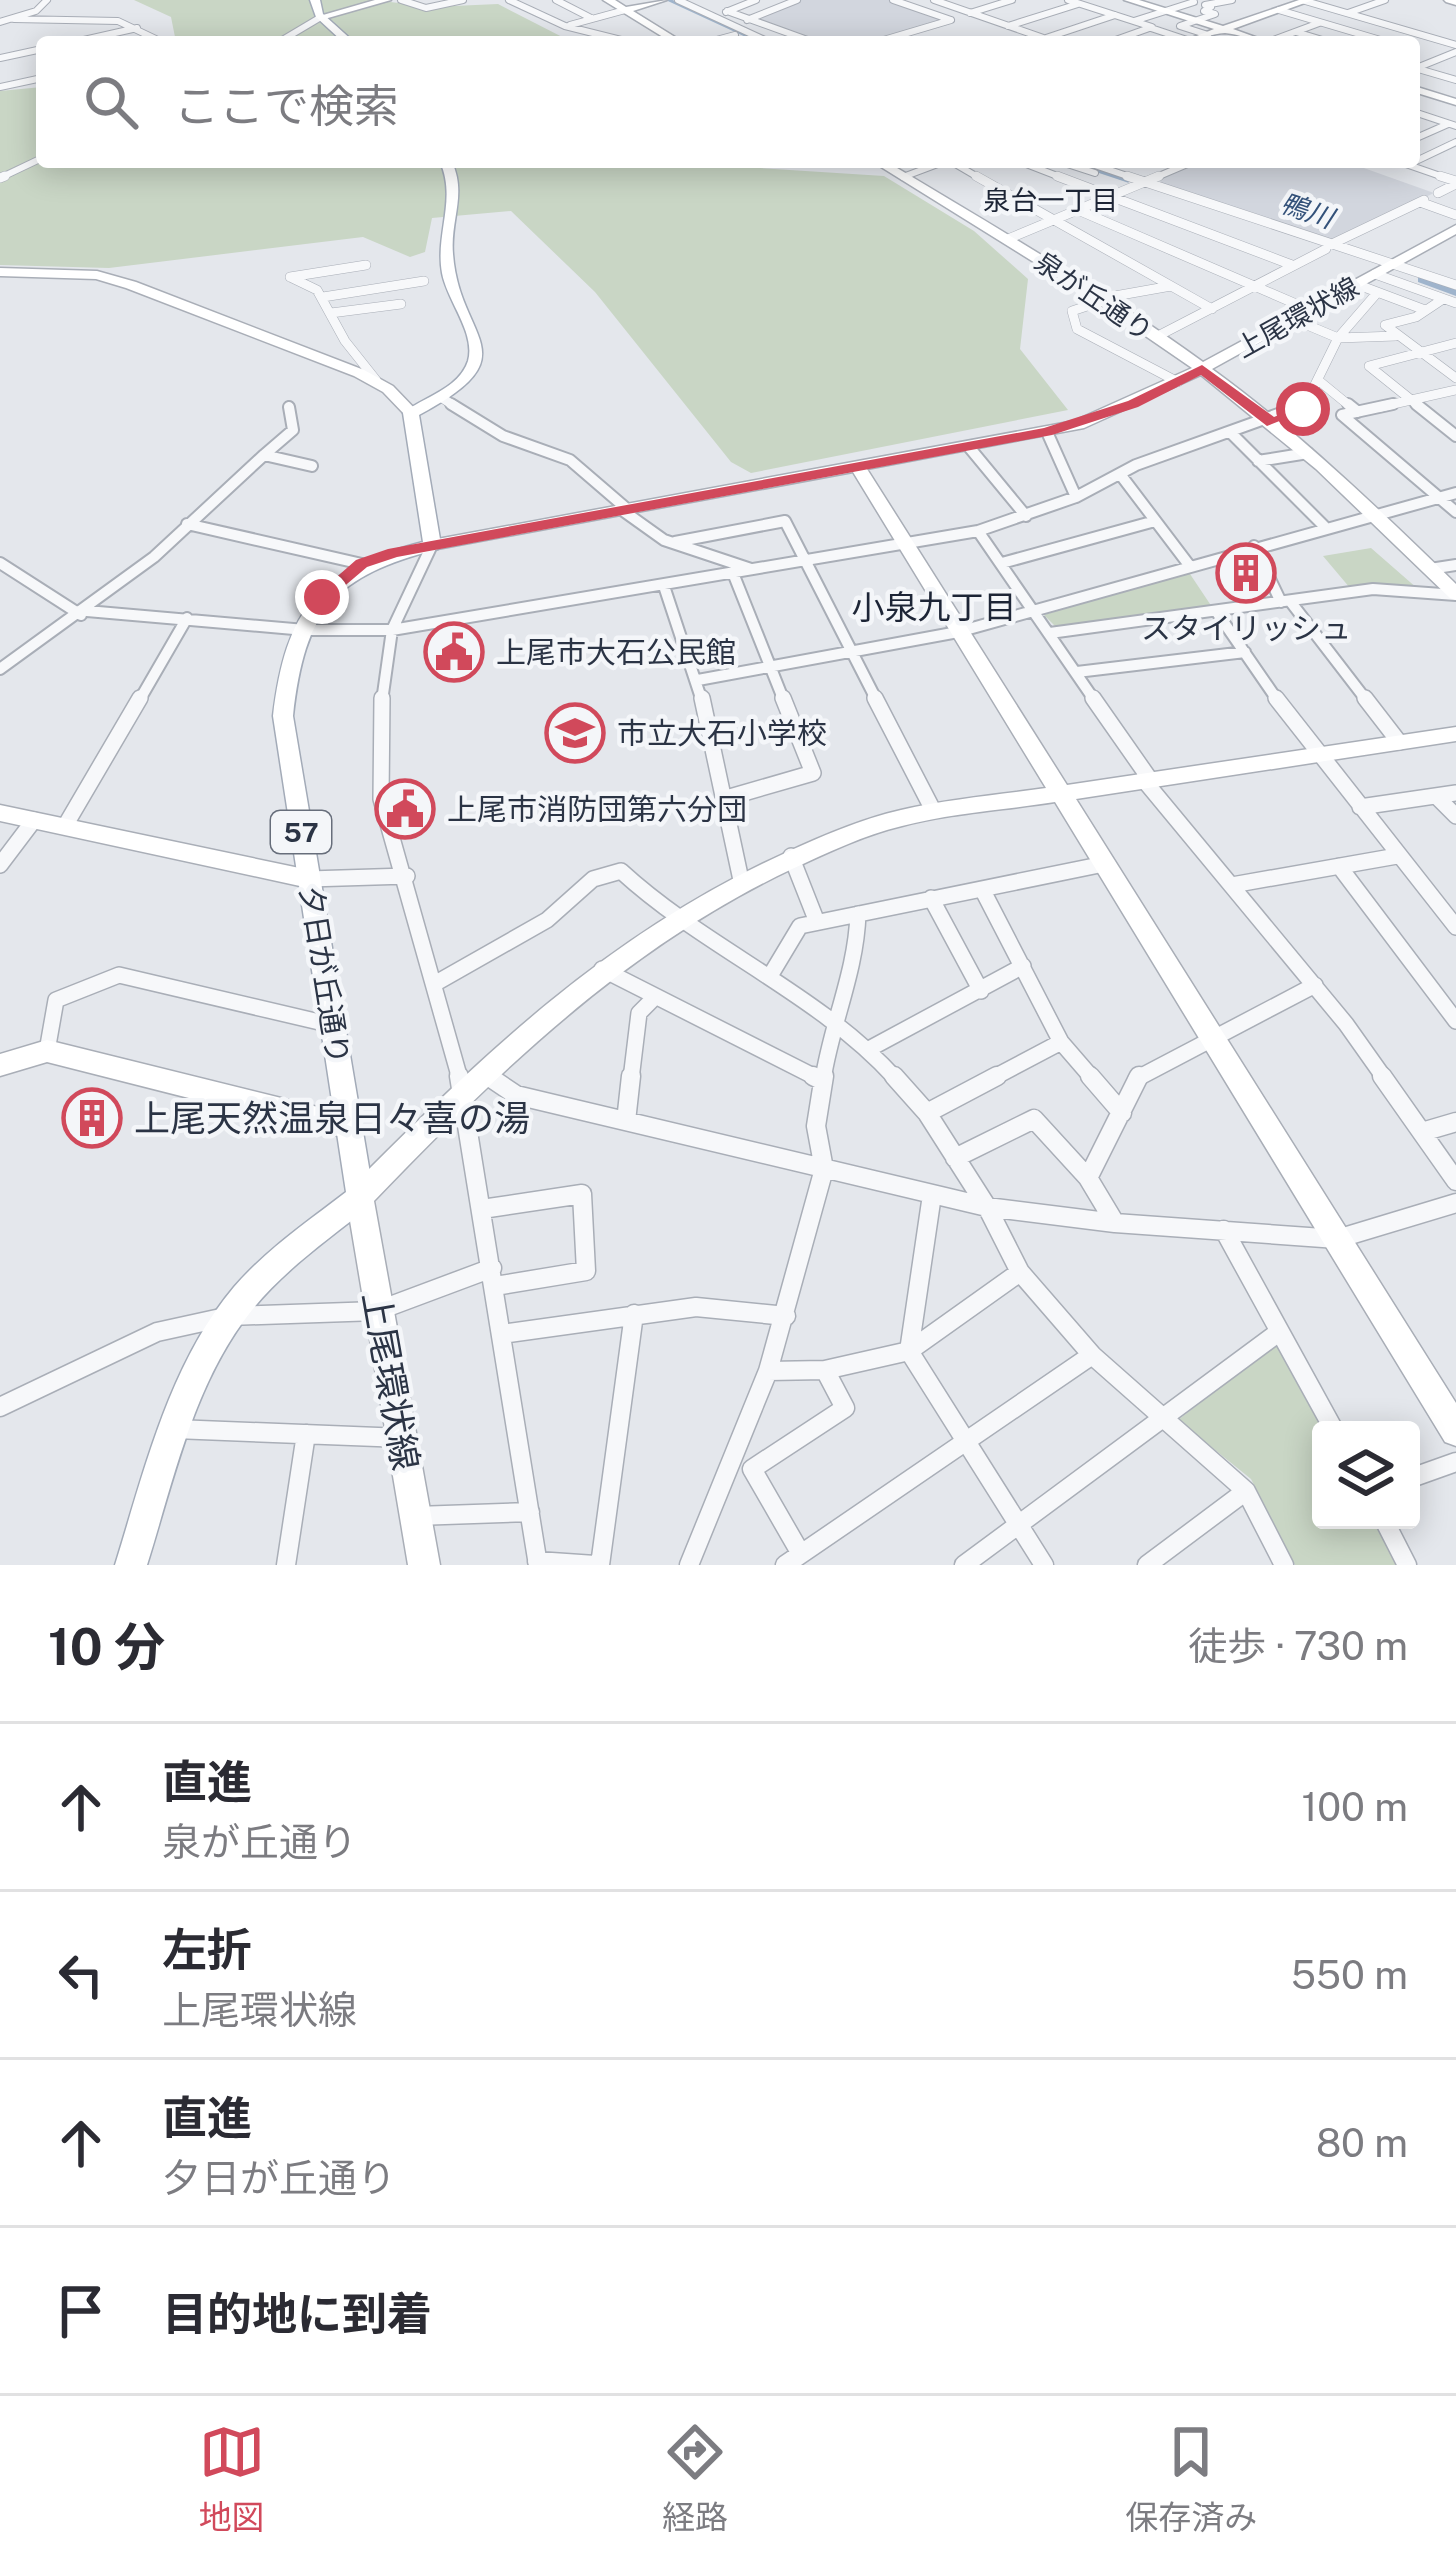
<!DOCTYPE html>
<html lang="ja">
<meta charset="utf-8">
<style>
:root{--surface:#fff;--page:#f2f2f3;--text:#2b2b33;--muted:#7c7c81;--line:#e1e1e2;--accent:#d1495b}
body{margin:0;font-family:"Public Sans","Noto Sans JP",sans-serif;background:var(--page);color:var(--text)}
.controls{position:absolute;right:36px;bottom:36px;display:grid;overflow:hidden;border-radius:12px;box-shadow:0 6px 30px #0003}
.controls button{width:108px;height:108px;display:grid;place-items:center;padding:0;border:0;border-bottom:3px solid var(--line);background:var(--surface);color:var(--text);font:60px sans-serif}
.stop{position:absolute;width:36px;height:36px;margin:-27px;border:9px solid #d1495b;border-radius:50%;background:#fff}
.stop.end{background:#d1495b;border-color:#fff;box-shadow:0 3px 12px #0008}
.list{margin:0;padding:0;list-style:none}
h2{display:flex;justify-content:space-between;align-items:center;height:156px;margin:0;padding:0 48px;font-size:51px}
h2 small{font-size:39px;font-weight:400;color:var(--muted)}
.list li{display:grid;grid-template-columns:78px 1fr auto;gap:36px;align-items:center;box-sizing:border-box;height:168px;padding:0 48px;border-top:3px solid var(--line)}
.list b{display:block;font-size:45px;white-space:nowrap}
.list p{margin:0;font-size:39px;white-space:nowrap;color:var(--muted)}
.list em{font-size:39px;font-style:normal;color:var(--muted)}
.icon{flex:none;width:66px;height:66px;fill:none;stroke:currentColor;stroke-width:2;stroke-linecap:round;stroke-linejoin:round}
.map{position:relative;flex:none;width:1456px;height:1565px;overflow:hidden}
.search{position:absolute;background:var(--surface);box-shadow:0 6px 30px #0003;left:36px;right:36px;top:36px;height:132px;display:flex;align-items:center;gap:30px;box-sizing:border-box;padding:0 42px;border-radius:12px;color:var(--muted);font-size:45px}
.sheet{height:828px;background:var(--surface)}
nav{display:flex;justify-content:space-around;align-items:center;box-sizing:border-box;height:168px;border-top:3px solid var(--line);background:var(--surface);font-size:33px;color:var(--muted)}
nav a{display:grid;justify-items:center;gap:6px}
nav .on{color:var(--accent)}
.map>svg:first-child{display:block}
.built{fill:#d2d6de}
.green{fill:#c9d6c5}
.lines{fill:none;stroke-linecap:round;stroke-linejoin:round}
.stream{stroke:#9fb4cc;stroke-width:3}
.river{fill:#9fb4cc;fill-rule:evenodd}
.street-far4-casing{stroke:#a9aeb7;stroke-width:8}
.street-far3-casing{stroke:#a9aeb7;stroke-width:10}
.street-far2-casing{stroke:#a9aeb7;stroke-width:14}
.street-far1-casing{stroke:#a9aeb7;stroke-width:18}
.street-casing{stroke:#a9aeb7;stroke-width:21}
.secondary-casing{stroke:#a9aeb7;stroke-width:3}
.primary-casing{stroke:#a3abb8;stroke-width:3}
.street-far4{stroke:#f7f8fa;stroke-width:6}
.street-far3{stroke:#f7f8fa;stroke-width:9}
.street-far2{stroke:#f7f8fa;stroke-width:10}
.street-far1{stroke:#f7f8fa;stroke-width:15}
.street{stroke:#f7f8fa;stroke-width:18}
.secondary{fill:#fff;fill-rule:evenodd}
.primary{fill:#fff;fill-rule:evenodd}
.route{fill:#d1495b}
.labels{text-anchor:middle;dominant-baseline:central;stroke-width:9;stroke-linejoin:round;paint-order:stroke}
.far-neighbourhood-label{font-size:27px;fill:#1d2536;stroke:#f4f6f9}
.far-water-label{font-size:27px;font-style:italic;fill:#34527a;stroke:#f4f6f9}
.far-street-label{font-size:27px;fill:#2b3445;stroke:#f4f6f9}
.shield{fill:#f4f6f9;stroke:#676e7b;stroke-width:3}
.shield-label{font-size:27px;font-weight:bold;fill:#2b3445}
.poi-label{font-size:30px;fill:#2b3445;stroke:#f4f6f9;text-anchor:start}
.street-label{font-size:30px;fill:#2b3445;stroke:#f4f6f9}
.neighbourhood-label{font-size:33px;fill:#1d2536;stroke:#f4f6f9}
.near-poi-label{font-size:36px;fill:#2b3445;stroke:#f4f6f9;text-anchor:start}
.near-street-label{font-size:36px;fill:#2b3445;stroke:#f4f6f9}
</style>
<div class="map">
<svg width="1456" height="1565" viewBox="0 0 1456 1565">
<rect width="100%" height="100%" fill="#e4e7ec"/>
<path class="built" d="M800,0H889L947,21L874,42H817L755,20Z
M1202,162H1347L1434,193L1333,241L1156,181Z"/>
<path class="green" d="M134,0H374L431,7L498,4L572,42H176L171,17Z
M42,87V162H666L884,176L974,231L1028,279L1020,349L1068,410L751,473L731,462L595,292L511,211L432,218L425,252L410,257L363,237L109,268L0,265V91Z
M1371,548L1418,589L1350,588L1323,556Z
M1188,571L1212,607L1057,628L1044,615Z
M1276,1344L1324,1430L1321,1520H1375L1400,1565H1295L1251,1479L1178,1420Z"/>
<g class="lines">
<path class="stream" d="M669,0L760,42
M1071,162L1128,181"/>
<path class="river" d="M1418,276L1456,286V296L1418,282Z"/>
<g class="street-far4-casing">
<path id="street-far4" d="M401,0L426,8L463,0
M509,0L565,26L629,42
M556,0L591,18
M678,0L769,42
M893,0L951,20
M934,0L1055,42
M1068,0L1152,27L1110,42
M1302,0L1456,45
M1205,5L1232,0
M1279,10L1387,42
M727,11L813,42
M726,12L756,0
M970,13L1012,0
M1348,13L1385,0
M14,19L118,21L162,42
M747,20L797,0
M1134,21L1194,2
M0,22L36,11L47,0
M570,25L625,10
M1008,26L1078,4
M1151,28L1190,41
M1296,32L1329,42
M1208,35L1180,26L1215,14L1204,11L1211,7
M1046,38L1115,15
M75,42L137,28
M279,42L321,17
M709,42L735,35
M877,42L951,20
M1268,42L1319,23
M0,58L42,49
M1415,68L1456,80
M1414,69L1456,52
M0,87L42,78
M1414,112L1456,126
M1414,139L1448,124
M952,162L981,179
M1021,162L1065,179
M1061,162L1095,173
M1086,162L1136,179
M1400,162L1449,179
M1414,162L1456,142
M903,177L943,162
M0,178L42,158
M1152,179L1192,162"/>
</g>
<g class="street-far3-casing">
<path id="street-far3" d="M976,176L1212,309
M1057,176L1292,265
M1127,176L1456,285
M1440,176L1456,181
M0,178L5,176
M1438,193L1456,184
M1420,202L1456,215
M1078,210L1310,310
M1008,239L1159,176
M1334,243L1424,200
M1375,274L1456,303
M290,277L317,290L345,341L376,380
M290,277L366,265
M1356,284L1425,310
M323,297L424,281
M1098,299L1171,286
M1443,299L1416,317L1385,325L1456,378
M1102,301L1072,311L1077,329L1178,382
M331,313L401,304
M1293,319L1338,338L1396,336
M1156,337L1326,249
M1318,380L1351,407
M442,398L456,407
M1304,407L1338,338L1377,293
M1380,407L1456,390
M1420,407L1369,366L1456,343"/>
</g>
<g class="street-far2-casing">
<path id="street-far2" d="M451,404L503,436L570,460L627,509
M1348,404L1358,412
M1393,404L1342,415L1456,512
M1416,404L1456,436
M1047,432L1076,497
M1231,433L1325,527
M969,447L1026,516
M264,455L293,430L289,407
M1258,461L1308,453
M1120,474L1189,565
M622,510L664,540L751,569
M187,524L362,564
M978,531L1095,701
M675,542L785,521L877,701
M1254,546L1281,602
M0,563L81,615
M1002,563L1155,521
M1430,569L1456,565
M733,573L784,701
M664,586L702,701
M1290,601L1367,701
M87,611L305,630H392L978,531L1076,497L1136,465L1306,404
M1216,611L1278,701
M1050,633L1373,589L1456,595
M0,669L154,557L264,455L312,466
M1077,672L1245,652
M698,680L958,632L1456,493
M139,701L187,618
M382,701L392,630L432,545"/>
</g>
<g class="street-far1-casing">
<path id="street-far1" d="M382,698L381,799L460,1079
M702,698L741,880
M875,698L933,810
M1093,698L1149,778
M1276,698L1456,927
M1365,698L1399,742
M1143,779L1346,1024L1385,1079
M1437,797L1456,816
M723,799L813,773L783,698
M1360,807L1456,793
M65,826L140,698
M791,856L817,922
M0,865L34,820
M1339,866L1456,1021
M309,879L407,876
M1232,885L1397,856
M982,889L1061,1042L1093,1079
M931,898L981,991
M602,969L819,1079
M770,976L800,926L1104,864
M436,983L547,920L593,879L621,871C706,949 818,993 896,1079
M869,1049L1023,966
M47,1051L56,1000L119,975L332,1025
M482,1072L492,1079
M631,1079L639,1013L654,998
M823,1079C832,1022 856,972 858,914
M991,1079L1061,1042
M1136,1079L1315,985"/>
</g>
<g class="street-casing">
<path id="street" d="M459,1076L538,1565
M488,1076L516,1095L987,1207L1115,1223L1337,1239L1456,1203
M813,1076L823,1081
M894,1076L927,1113L987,1207L1020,1272L1092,1355L1246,1491L1284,1565
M1090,1076L1122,1113
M1382,1076L1456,1181
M927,1113L997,1076
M626,1121L631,1076
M1422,1132L1456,1122
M955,1158L1034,1119L1088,1178L1115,1223
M1088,1178L1139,1076
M932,1195L909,1351L1044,1565
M482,1209L582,1194L586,1271L495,1286
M1224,1230L1334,1430
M502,1334L696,1307L786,1316
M768,1371L825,1370L909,1351L1020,1272
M0,1407L157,1332L230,1316L377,1311L492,1268
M175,1429L403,1438
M1411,1478L1456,1462
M416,1516L530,1512
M1384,1520L1407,1565
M801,1554L752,1469L845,1408L825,1370
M537,1561L595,1565
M286,1565L306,1434
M600,1565L634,1314
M689,1565L768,1371L824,1169L816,1126L824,1076
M785,1565L1092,1355
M964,1565L1279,1332
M1147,1565L1246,1491"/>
</g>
<g class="secondary-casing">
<path id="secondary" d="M375,0H391L321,20L316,17Z
M603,0H615L626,7L667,0L633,11L683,42H671Z
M1124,0H1139L1223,26L1299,0H1313L1233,29L1269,42C1253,42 1240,34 1225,33C1211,33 1197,42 1182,42L1214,29Z
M1444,0H1456V5L1446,2Z
M1414,86L1456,99V105L1414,92Z
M873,162H887C994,226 1102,289 1203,362L1456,225V234L1212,369C1300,433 1378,508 1456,584V600L1450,598L1316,469L1201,375L1084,428L867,469L1067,785L1456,727V741L1076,799L1456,1403V1446L1445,1442L1055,802C1005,810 951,813 902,826C864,835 827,853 792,869C627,947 499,1071 374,1201L440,1565H408L346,1197L350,1188C482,1055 609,934 781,855C819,837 861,819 901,810C949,799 998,795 1046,788L853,472L432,550L423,545L432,540L1074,421L1192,368L1077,289Z
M0,268L97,271L136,282L364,370L393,386L419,413L411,418L406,416L383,392L354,376L126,288L96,279L0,276Z
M0,805L309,870L317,873L320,879L317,885L309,888L0,821Z
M47,1040L350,1115L359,1119L363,1127L359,1135L350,1139L47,1062L0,1076V1054Z"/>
</g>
<g class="primary-casing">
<path id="primary" d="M310,0H320L323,14L354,42H343L316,17Z
M440,162H452C467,195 450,220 453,254C459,341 533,354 419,415L441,545L438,549C334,576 305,609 293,716L374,1197L370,1206C329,1239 285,1269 252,1310C194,1382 174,1479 147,1565H115C144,1472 169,1364 234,1287C266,1250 307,1222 346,1192L273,716C286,609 318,569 423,542L403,413C423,397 459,389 468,361C476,333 447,301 442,273C435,234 457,199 440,162Z"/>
</g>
<use href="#street-far4" class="street-far4"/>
<use href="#street-far3" class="street-far3"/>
<use href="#street-far2" class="street-far2"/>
<use href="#street-far1" class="street-far1"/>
<use href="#street" class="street"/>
<use href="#secondary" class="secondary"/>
<use href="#primary" class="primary"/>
</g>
<path class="route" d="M1202,365L1274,417L1303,405L1310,409L1267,426L1201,375L1138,407L1052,435L397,557L367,567L328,600L314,597L356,560L388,549L1044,428L1128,401Z"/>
<defs>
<g id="building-ring" transform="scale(3)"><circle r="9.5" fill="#f4f6f9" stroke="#d1495b" stroke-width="1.5"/><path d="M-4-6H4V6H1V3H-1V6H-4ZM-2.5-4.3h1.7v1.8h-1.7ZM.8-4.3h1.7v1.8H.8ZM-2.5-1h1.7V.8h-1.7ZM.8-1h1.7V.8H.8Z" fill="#d1495b"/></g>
<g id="civic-ring" transform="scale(3)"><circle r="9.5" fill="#f4f6f9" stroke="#d1495b" stroke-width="1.5"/><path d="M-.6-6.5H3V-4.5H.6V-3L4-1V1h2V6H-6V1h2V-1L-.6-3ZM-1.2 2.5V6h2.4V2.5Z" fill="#d1495b"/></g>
<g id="school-ring" transform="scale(3)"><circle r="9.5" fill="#f4f6f9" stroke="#d1495b" stroke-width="1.5"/><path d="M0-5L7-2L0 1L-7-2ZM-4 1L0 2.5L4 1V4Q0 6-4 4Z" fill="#d1495b"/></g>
</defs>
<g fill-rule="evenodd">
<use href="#building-ring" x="1246" y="573"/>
<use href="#civic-ring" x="454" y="652"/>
<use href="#school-ring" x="575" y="733"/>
<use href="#civic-ring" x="405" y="809"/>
<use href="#building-ring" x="92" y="1118"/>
</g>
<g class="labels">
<g class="far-neighbourhood-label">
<text x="1051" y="200">泉台一丁目</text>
</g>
<g class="far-water-label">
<text transform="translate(1307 210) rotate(19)">鴨川</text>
</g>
<g class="far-street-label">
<text transform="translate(1094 296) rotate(34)">泉が丘通り</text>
<text transform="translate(1297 317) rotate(-29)">上尾環状線</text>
</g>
<rect class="shield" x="271" y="811" width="60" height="42" rx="9"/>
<g class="shield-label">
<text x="301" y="832">57</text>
</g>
<g class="poi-label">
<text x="1246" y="628" text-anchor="middle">スタイリッシュ</text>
<text x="496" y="652">上尾市大石公民館</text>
<text x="617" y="733">市立大石小学校</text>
<text x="447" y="809">上尾市消防団第六分団</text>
</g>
<g class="street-label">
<text transform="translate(325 975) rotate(81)">夕日が丘通り</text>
</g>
<g class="neighbourhood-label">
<text x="934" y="607">小泉九丁目</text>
</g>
<g class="near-poi-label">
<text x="134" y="1118">上尾天然温泉日々喜の湯</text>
</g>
<g class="near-street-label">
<text transform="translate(391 1381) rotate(80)">上尾環状線</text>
</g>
</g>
</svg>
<div class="controls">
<button><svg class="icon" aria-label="layers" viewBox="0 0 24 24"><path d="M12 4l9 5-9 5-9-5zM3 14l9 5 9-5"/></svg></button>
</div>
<div class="stop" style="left:1303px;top:409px"></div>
<div class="stop end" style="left:322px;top:597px"></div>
<div class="search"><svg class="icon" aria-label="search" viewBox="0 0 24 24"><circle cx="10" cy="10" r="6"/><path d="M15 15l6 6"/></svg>ここで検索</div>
</div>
<section class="sheet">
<h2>10 分<small>徒歩 · 730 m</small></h2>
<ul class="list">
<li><svg class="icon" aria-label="ahead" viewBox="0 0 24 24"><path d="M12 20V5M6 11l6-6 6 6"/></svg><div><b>直進</b><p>泉が丘通り</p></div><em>100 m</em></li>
<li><svg class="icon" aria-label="left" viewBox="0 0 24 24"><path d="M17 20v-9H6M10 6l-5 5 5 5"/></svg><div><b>左折</b><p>上尾環状線</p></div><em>550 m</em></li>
<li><svg class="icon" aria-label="ahead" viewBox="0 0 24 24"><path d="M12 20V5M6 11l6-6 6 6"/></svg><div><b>直進</b><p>夕日が丘通り</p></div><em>80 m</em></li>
<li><svg class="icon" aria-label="arrive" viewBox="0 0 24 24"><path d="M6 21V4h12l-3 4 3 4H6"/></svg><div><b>目的地に到着</b></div></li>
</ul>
</section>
<nav>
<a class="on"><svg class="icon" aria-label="map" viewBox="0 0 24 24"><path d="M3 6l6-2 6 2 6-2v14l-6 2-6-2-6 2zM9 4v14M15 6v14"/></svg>地図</a>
<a><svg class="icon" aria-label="directions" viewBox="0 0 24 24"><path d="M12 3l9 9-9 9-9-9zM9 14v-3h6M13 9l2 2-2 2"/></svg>経路</a>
<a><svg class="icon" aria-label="saved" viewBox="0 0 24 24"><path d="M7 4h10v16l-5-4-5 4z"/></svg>保存済み</a>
</nav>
